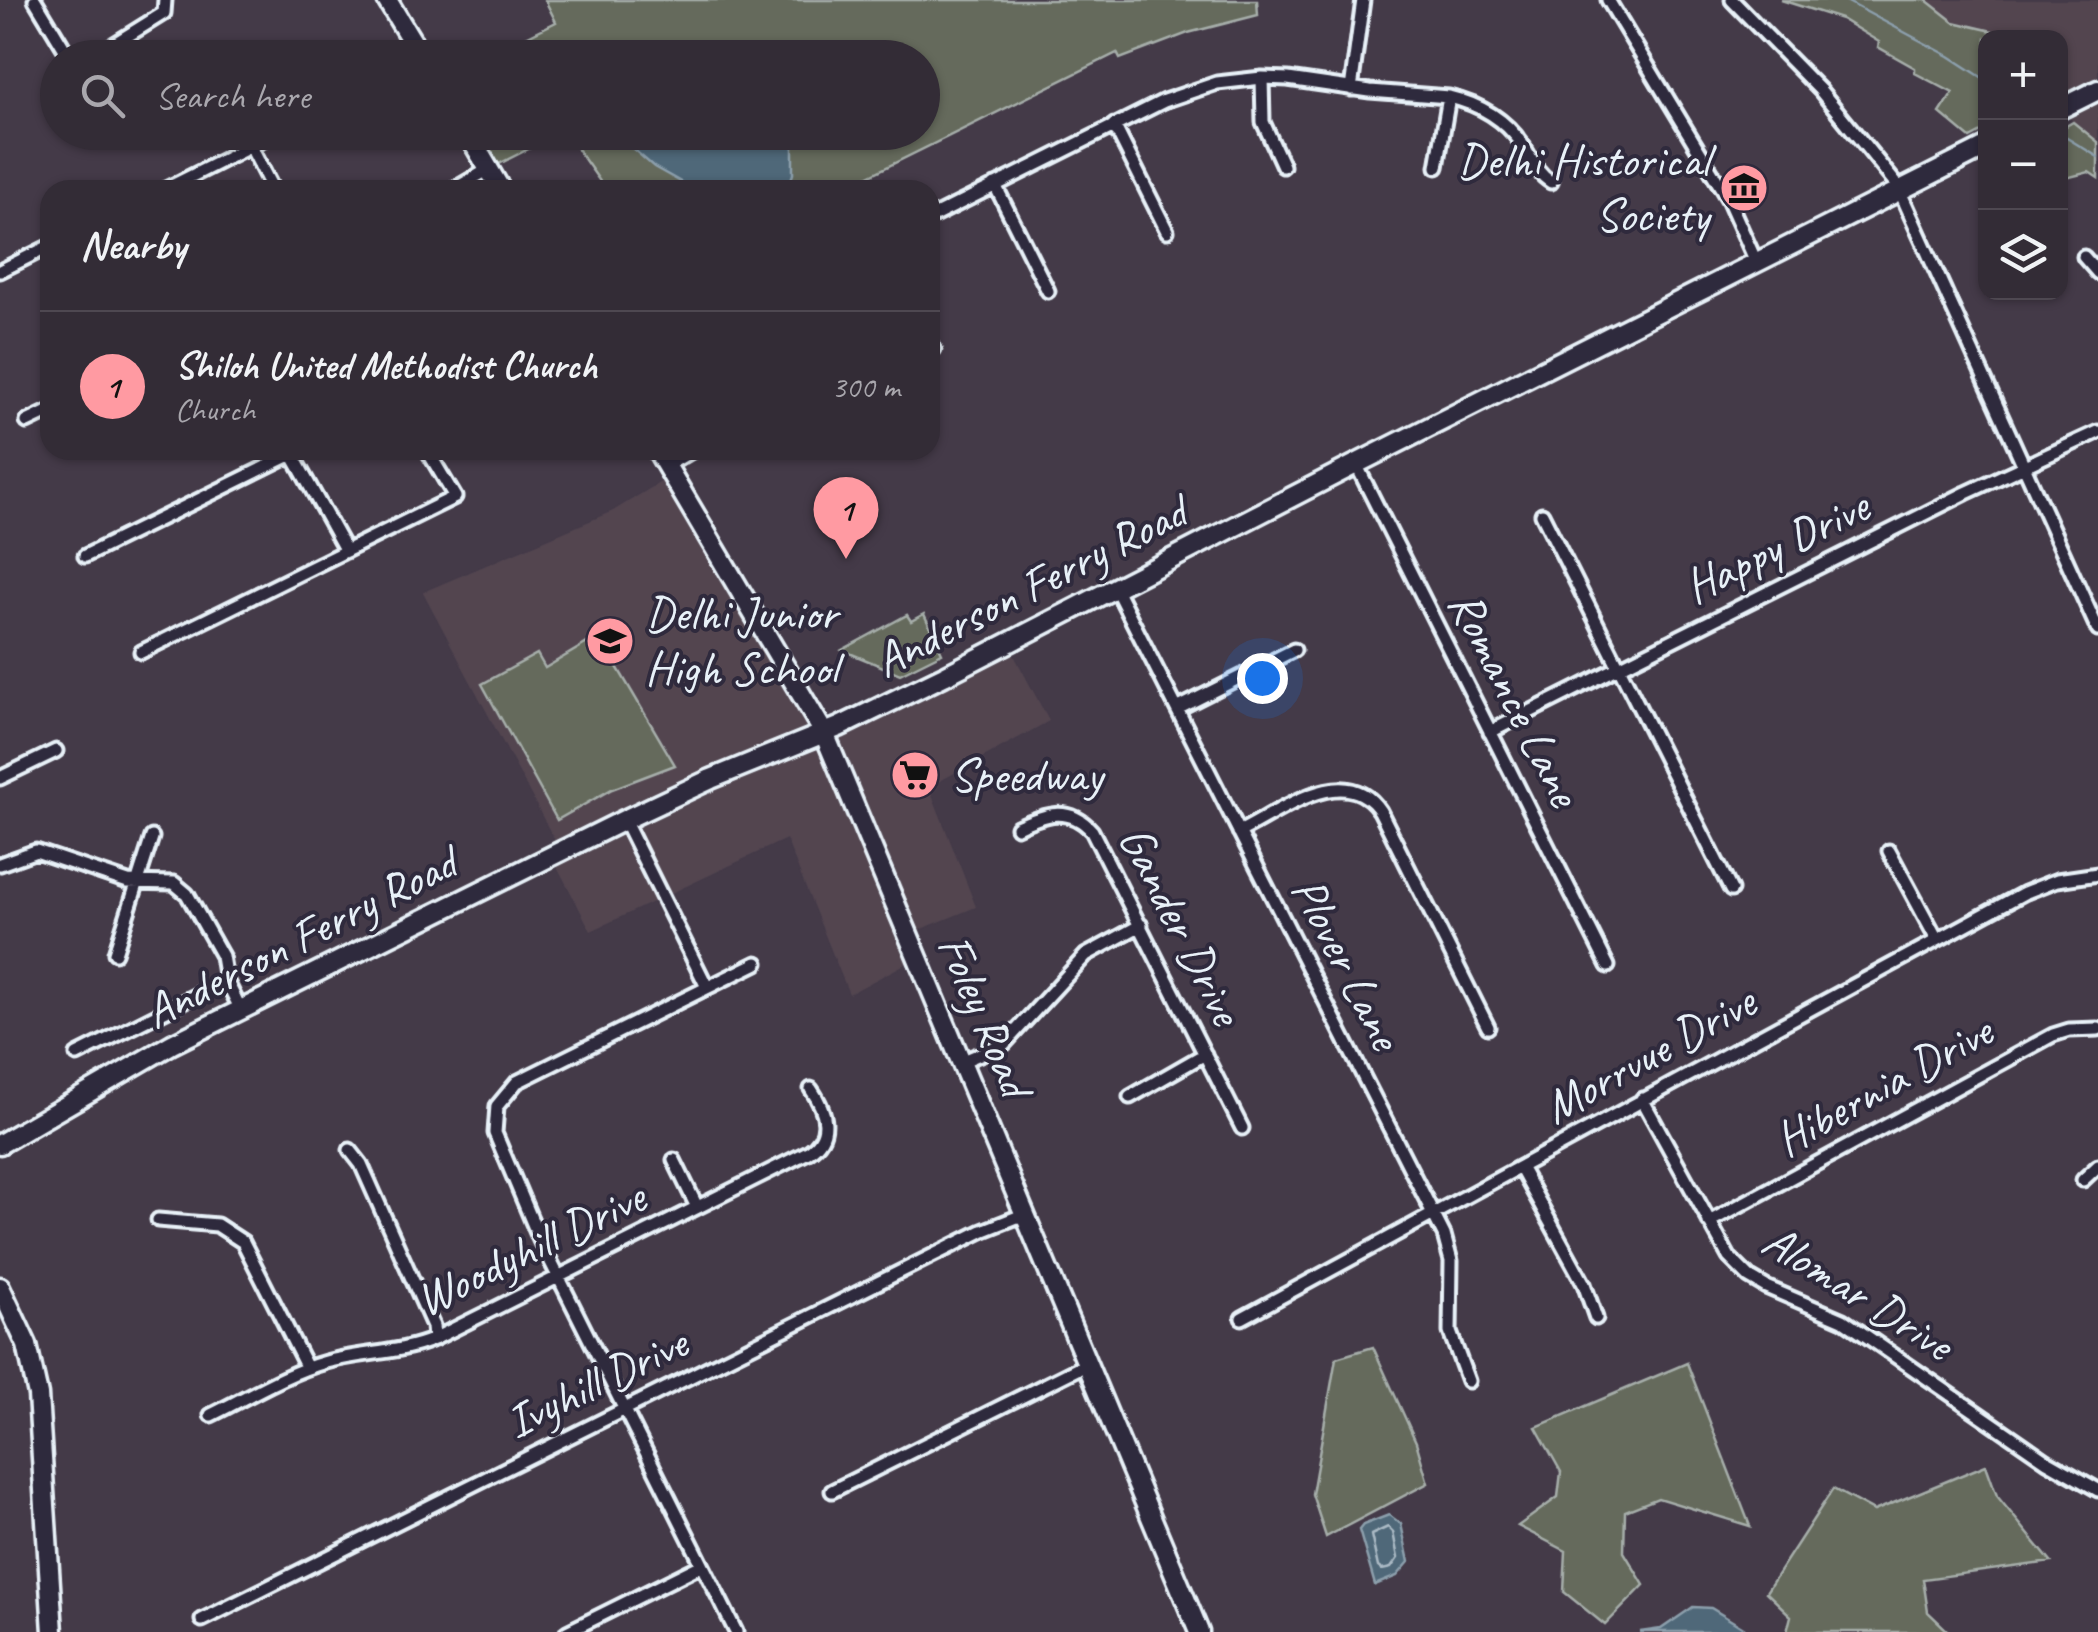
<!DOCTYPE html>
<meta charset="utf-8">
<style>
:root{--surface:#332c36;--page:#3b343e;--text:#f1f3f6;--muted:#a9a7ad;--line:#4e4851;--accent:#ff9aa2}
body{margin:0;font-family:Caveat,sans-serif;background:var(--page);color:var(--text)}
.controls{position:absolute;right:30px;top:30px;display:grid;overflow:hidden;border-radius:20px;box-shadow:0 2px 8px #0004}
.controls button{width:90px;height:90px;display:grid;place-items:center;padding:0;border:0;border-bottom:2px solid var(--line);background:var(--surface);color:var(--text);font:50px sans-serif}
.you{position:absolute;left:1262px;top:678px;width:35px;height:35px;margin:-25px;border:8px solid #fff;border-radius:50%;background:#1a73e8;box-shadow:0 0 0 15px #1a73e833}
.badge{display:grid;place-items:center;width:65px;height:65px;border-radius:50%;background:var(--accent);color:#111;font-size:32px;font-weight:700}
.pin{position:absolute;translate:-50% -82px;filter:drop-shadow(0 2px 5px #0008)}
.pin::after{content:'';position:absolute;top:52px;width:35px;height:30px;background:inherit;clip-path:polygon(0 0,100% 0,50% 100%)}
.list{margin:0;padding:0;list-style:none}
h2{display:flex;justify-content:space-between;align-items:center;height:130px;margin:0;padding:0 40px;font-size:42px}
h2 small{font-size:32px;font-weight:400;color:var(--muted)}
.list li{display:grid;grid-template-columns:65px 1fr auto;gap:30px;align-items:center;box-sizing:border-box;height:150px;padding:0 40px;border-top:2px solid var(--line)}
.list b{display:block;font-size:38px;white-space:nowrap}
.list p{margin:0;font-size:32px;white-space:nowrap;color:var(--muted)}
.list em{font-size:32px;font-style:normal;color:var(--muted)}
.icon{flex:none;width:55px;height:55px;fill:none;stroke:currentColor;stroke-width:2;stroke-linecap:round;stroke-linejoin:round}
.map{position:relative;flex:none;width:2098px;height:1632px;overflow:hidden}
.search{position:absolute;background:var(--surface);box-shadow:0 2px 8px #0004;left:40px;top:40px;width:900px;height:110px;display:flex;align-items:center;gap:25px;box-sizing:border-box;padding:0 35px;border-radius:55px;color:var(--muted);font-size:38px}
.panel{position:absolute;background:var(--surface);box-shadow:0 2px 8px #0004;left:40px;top:180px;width:900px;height:280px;border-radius:30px}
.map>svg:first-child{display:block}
.built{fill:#524550}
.green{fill:#656a5c;stroke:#a6aeaa;stroke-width:2.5}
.water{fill:#4f6879;stroke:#8c9fac;stroke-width:2.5}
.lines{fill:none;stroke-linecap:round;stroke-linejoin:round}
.shore{stroke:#abbac5;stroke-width:2.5}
.stream{stroke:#8c9fac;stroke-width:2.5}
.street-casing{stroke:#e8f1f8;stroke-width:19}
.secondary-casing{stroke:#e8f1f8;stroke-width:25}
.street{stroke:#2f2a3d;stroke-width:11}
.secondary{stroke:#2f2a3d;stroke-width:18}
.labels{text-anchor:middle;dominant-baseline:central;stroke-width:8;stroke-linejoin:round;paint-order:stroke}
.poi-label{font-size:48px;fill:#e8f1f8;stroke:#2f2a3d;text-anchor:start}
.street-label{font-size:48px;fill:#e8f1f8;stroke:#2f2a3d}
</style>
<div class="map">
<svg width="2098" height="1632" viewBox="0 0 2098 1632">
<rect width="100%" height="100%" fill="#443a48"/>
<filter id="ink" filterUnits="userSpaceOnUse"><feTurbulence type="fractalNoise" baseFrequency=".01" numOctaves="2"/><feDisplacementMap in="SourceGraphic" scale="20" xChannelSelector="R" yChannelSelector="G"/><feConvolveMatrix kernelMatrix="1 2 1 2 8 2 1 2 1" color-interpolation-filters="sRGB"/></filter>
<g filter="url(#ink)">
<path class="built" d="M1927,0H2098V142L2061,111L2060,38L2019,37L1954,22Z
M672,475L824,733L1008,644L1049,721L929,787L976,907L909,934L918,957L849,994L786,839L591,931L551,855L560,850L423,592L613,511Z"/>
<path class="green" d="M545,0H1257L1258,15L1188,33L1120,59L1117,53L840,190H606L566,133L922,132V58H529L520,40L556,22Z
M1781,0H1926L1954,22L2018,37L1986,38L1985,130L1970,138L1940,113L1953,93L1915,73V68L1878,47L1879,42L1841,19Z
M2073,122L2098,142V178L2089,172L2066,178L2061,161V129Z
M467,133H560L489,169Z
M924,614L942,653L900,674L842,650L907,615L911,621Z
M599,636L675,765L612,789L557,820L482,684L537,654L545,668Z
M1373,1347L1416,1442L1428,1483L1326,1537L1312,1494L1336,1358Z
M1687,1363L1750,1526L1658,1498L1625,1511L1624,1552L1644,1585L1605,1625L1564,1592L1566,1551L1518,1526L1558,1497L1561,1472L1536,1427Z
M1986,1465L1997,1496L2051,1562L1923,1579L1928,1612L1949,1632H1787L1791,1616L1766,1592L1833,1489L1874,1511Z"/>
<path class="water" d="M626,133H793V174L787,190H695L654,167L625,142Z
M1389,1515L1401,1524L1409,1562L1397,1576L1375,1585L1359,1530L1363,1525Z
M1693,1607L1711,1608L1750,1632H1640L1661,1629Z"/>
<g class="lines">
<path class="shore" d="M1388,1527L1393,1532L1398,1558L1391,1568L1382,1570L1378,1567L1371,1535Z"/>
<path class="stream" d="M1844,0L1949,56L1986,80
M2062,135L2098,157"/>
<g class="street-casing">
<path id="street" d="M35,0L70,58
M1608,0L1728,199L1757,264
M1732,0L1820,90L1897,185L2098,630
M92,58L164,13L165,0
M1262,78L1263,122L1283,166
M1351,89L1363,0
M1114,125L1167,231
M251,147L273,190
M1437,167L1449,97
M995,185L1048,291
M164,190L279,132
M453,190L489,169
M930,218L1164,101L1217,83L1262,78L1288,79L1370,91L1449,97C1479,104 1505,119 1522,144C1531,158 1536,173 1551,182
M2084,257L2098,273
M0,271L50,246
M930,351L934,349
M27,422L50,411
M1356,464L1608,966
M666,466L693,450
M1542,514L1731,890
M85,556L292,454L346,551
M1116,589L1444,1235L1451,1261L1450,1332L1468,1381
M141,652L455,497L427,450
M1177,709L1294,650
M1490,732L1966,493L2098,432
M0,778L56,751
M624,820L707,987
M1017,827C1045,814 1069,805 1092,831L1242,1128
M1239,832C1280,812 1346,759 1380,811L1488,1027
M1889,851L1937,940
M0,864L36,851L128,882L174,883L187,894L222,956L226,980L241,1010
M115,953L152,837
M77,1055L226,980
M961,1062L1004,1044L1086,955L1141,925
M1130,1097L1205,1054
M1642,1099L1729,1257L1749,1277L1766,1287L1843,1320L2047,1461L2098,1490
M350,1150L361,1164L433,1326L434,1339
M674,1160L697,1207
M1520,1167L1584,1284L1596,1318
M2083,1180L2098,1166
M158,1220L217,1225L243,1242L307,1368
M1709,1222L2053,1035L2069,1030L2098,1029
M1242,1318L2024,893L2057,880L2098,874
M211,1415C248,1397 286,1373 326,1362C362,1352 399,1354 434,1339L808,1152C834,1135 826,1111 811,1089
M832,1491L1087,1364
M202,1620L982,1231L1025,1214
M567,1632L702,1565
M736,1632L540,1240L495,1133L497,1106L517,1082L757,963"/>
</g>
<g class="secondary-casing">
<path id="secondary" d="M387,0L422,58
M2060,109L2098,90
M467,132L501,190
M657,450L824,733L1199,1632
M0,1144L172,1044L624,820L711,779L839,727L944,676L1356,464L1986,147
M0,1287L27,1345L38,1395L53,1632"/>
</g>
<use href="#street" class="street"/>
<use href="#secondary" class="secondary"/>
</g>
</g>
<defs>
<g id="museum-disc" transform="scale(2.5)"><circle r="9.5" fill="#ff9aa2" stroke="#2f2a3d"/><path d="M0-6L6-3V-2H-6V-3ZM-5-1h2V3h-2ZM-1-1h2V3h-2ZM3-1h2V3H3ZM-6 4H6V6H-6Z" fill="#111"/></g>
<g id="school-disc" transform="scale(2.5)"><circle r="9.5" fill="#ff9aa2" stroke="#2f2a3d"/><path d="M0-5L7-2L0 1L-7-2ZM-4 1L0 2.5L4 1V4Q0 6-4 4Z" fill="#111"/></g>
<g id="supermarket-disc" transform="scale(2.5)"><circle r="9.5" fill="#ff9aa2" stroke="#2f2a3d"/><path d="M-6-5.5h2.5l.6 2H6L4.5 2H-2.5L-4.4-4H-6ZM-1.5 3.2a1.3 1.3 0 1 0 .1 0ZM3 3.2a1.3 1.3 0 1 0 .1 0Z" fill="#111"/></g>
</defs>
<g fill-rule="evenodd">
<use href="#museum-disc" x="1744" y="188"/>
<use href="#school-disc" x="610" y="641"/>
<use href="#supermarket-disc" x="915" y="775"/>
</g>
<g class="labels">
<g class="poi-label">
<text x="1709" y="160" text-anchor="end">Delhi Historical<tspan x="1709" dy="55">Society</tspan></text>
<text x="645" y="613">Delhi Junior<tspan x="645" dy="55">High School</tspan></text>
<text x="950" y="775">Speedway</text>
</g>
<g class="street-label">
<text transform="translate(1776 546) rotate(-26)">Happy Drive</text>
<text transform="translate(1030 586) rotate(-27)">Anderson Ferry Road</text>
<text transform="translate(1515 698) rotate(63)">Romance Lane</text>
<text transform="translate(1181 925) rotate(63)">Gander Drive</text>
<text transform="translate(300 937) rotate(-27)">Anderson Ferry Road</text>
<text transform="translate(1347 963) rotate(63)">Plover Lane</text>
<text transform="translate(985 1015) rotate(67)">Foley Road</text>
<text transform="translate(1649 1054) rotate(-29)">Morrvue Drive</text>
<text transform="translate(1883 1085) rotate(-29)">Hibernia Drive</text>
<text transform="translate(530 1248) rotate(-26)">Woodyhill Drive</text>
<text transform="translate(1858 1292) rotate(32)">Alomar Drive</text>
<text transform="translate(596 1382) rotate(-26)">Ivyhill Drive</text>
</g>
</g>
</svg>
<div class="controls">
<button>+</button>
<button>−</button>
<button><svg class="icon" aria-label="layers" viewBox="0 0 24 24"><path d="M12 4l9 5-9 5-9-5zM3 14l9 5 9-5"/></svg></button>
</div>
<div class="you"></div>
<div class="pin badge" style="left:846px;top:559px">1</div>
<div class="search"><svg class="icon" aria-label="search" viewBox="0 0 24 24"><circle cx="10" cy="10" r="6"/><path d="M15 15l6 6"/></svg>Search here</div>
<section class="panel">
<h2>Nearby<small></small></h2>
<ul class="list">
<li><span class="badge">1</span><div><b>Shiloh United Methodist Church</b><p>Church</p></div><em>300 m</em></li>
</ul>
</section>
</div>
